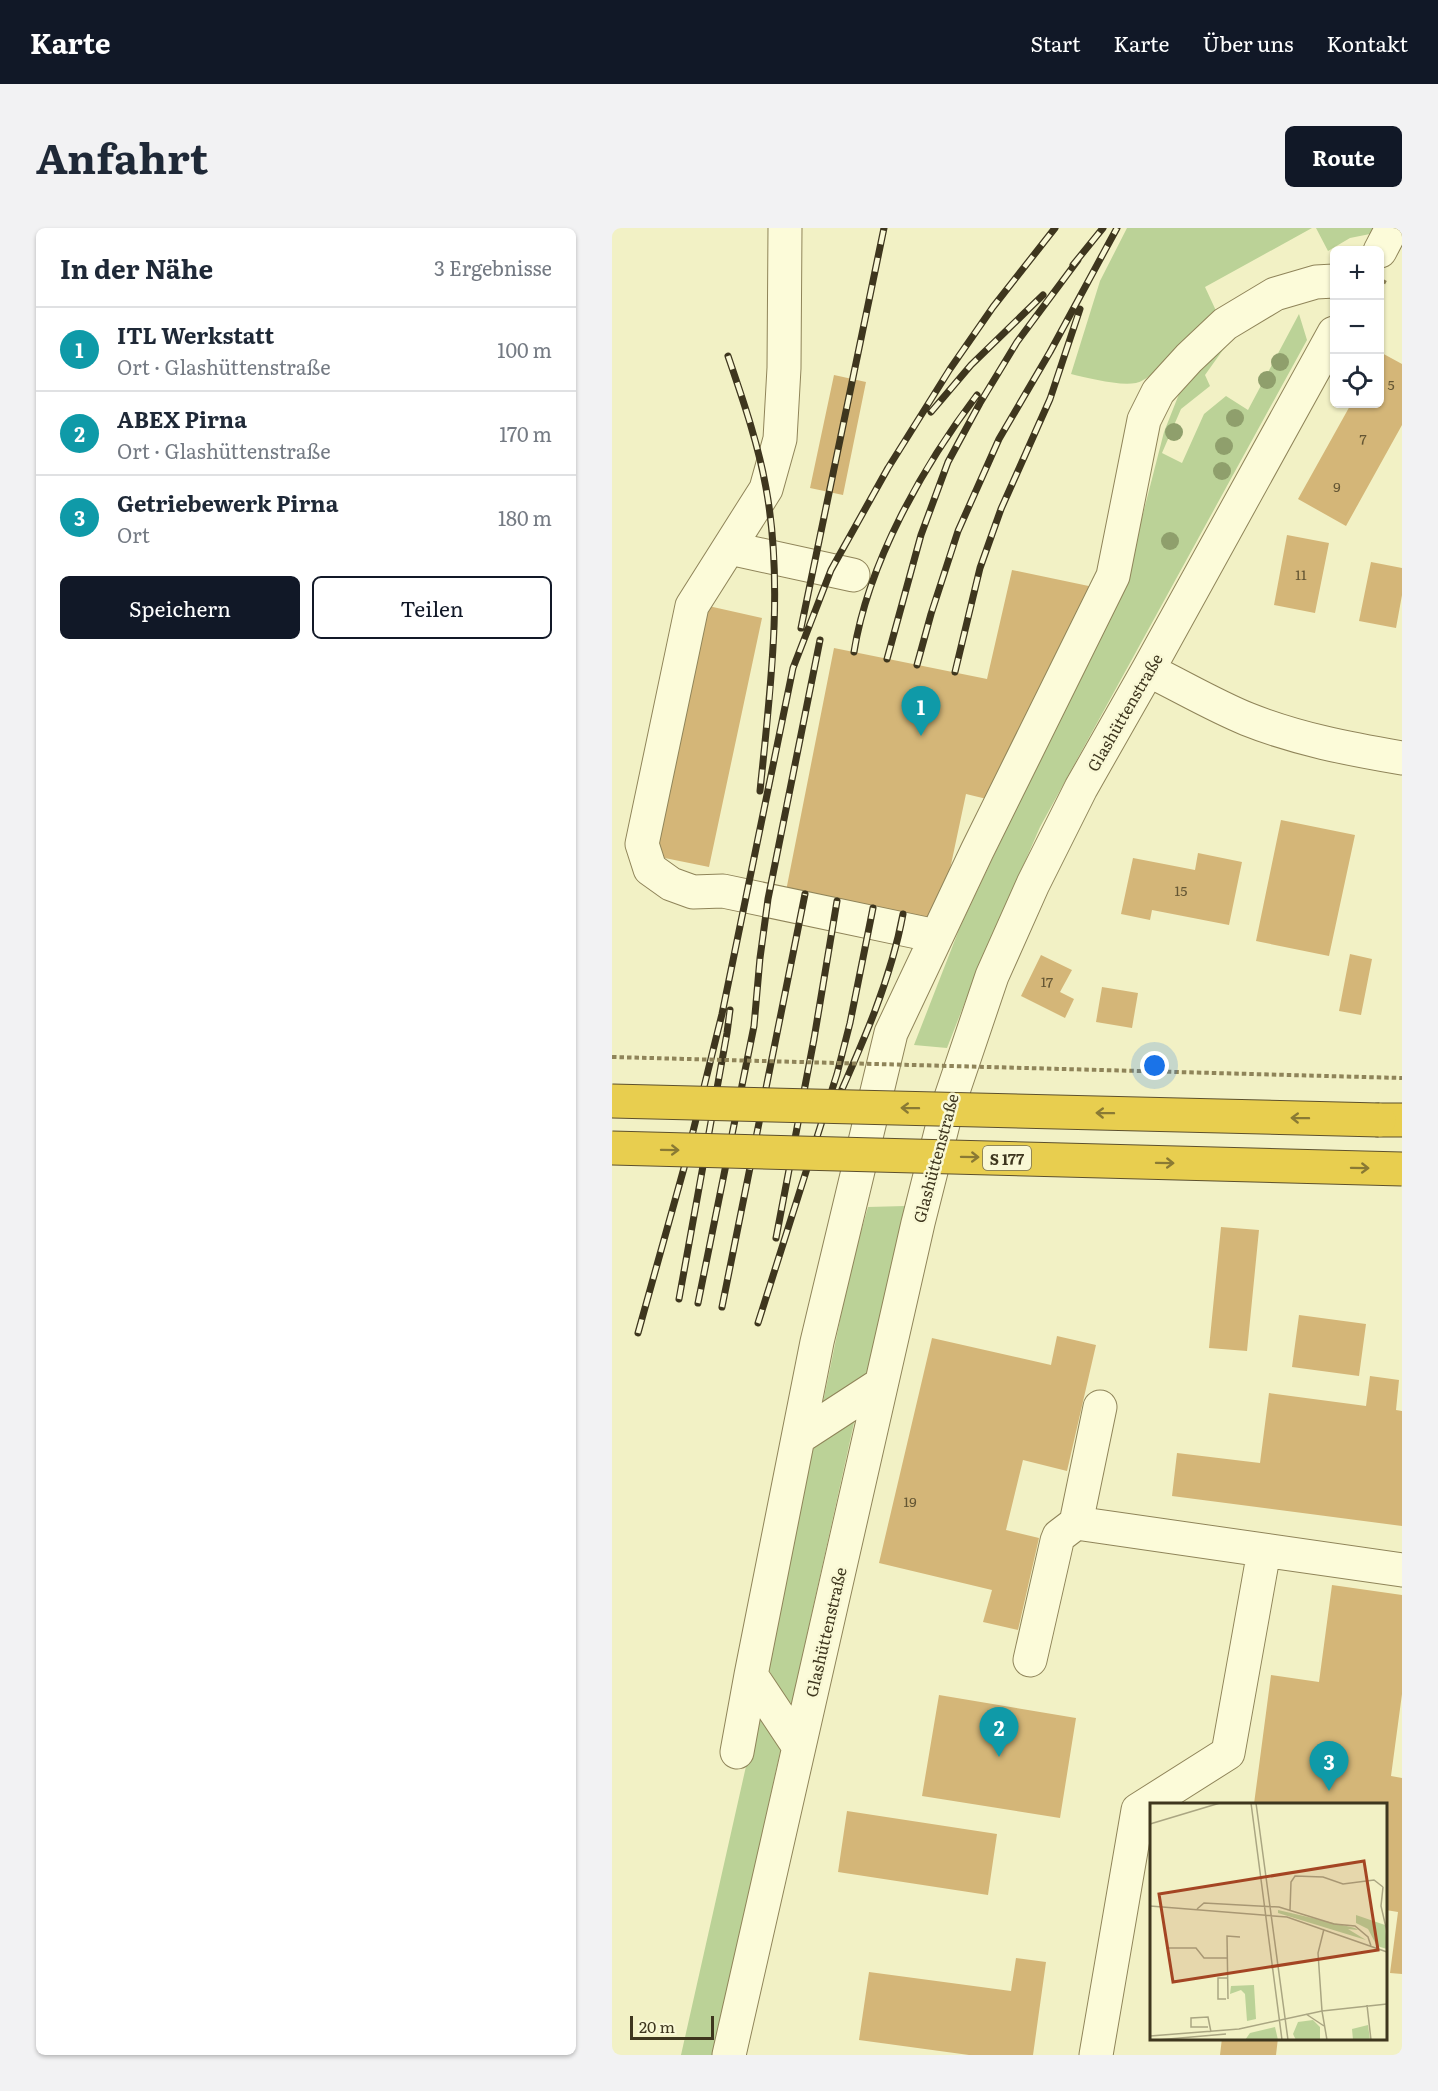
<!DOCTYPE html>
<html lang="de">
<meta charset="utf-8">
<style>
:root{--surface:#fff;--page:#f2f2f3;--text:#1f2937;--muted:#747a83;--line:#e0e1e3;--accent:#111827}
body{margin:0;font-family:Literata,serif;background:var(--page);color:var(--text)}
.controls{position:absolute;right:18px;top:18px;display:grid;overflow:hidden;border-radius:9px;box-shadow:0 2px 4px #0004}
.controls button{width:54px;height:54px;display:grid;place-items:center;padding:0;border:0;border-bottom:2px solid var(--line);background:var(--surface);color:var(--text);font:30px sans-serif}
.scale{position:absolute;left:18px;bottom:15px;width:84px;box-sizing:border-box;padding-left:6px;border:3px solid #3e361e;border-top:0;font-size:16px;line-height:21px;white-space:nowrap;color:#3e361e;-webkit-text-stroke:4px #f9f8d5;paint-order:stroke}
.you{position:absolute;left:543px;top:838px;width:21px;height:21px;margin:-15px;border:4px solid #fff;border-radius:50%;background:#1a73e8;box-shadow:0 0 0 9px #1a73e833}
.badge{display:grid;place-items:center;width:39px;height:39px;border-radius:50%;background:var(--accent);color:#fff;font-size:20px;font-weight:700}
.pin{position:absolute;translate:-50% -50px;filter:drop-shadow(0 2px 3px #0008)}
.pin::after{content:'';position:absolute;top:32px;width:21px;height:18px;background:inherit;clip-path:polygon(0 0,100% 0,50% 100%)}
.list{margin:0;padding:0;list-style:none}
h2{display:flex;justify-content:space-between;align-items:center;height:78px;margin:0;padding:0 24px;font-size:26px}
h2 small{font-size:20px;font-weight:400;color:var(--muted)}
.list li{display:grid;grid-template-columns:39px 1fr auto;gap:18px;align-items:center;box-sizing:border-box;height:84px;padding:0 24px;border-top:2px solid var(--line)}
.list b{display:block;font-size:22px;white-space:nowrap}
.list p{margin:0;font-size:20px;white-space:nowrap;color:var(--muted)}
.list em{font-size:20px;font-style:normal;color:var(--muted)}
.actions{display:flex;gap:12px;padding:18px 24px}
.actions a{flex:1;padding:14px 0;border:2px solid var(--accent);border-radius:9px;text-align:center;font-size:21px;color:var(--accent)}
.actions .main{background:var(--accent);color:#fff}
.icon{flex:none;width:33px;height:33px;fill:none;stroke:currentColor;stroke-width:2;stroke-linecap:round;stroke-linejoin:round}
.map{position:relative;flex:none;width:790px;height:1827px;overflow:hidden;border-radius:9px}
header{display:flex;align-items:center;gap:36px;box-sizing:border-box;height:84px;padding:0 30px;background:var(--accent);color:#fff}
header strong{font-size:28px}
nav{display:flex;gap:33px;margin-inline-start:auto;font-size:21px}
.intro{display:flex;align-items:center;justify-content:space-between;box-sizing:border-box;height:144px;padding:0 36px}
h1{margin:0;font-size:42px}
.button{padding:15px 27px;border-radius:9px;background:var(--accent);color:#fff;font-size:21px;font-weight:700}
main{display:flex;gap:36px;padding:0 36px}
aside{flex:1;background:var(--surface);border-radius:9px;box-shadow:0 2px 4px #0004}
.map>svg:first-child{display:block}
.green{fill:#bbd297}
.building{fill:#d4b678}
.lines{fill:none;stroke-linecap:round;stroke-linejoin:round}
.minor-casing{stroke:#8f8459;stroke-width:35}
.highway-casing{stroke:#5d502d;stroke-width:35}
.path{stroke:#8f8459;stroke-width:4;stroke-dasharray:4.5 3;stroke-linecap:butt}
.minor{stroke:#fcfbd9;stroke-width:33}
.highway{stroke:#e8ce4f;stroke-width:33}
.rail-casing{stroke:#3e361e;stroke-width:7}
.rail{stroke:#f9f8d5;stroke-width:4.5;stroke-dasharray:14;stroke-linecap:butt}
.highway-bridge-casing{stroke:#5d502d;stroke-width:35;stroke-linecap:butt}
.path-bridge{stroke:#8f8459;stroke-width:4;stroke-dasharray:4.5 3;stroke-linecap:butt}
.highway-bridge{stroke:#e8ce4f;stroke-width:33}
.tree{fill:#8f9f6c}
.oneway{stroke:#8a7a34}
.labels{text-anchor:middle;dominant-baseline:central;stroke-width:5;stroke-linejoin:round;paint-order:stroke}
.number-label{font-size:14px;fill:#645634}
.shield{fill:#f9f8d5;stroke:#767055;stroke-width:1.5}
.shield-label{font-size:15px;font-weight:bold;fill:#3e361e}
.street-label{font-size:16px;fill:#3e361e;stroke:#f9f8d5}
.inset-road{fill:none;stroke:#aaa682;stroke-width:1.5}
.view{fill:#a44523;fill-opacity:0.15;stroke:#a44523;stroke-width:3}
.inset-edge{fill:none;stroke:#3e361e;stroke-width:3}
</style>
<header>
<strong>Karte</strong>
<nav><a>Start</a><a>Karte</a><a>Über uns</a><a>Kontakt</a></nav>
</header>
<div class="intro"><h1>Anfahrt</h1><a class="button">Route</a></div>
<main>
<aside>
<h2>In der Nähe<small>3 Ergebnisse</small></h2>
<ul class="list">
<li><span class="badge" style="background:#0f9aa8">1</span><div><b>ITL Werkstatt</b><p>Ort · Glashüttenstraße</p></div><em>100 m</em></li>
<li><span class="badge" style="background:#0f9aa8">2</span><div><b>ABEX Pirna</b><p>Ort · Glashüttenstraße</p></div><em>170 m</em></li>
<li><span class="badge" style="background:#0f9aa8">3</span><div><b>Getriebewerk Pirna</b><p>Ort</p></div><em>180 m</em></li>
</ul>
<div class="actions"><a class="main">Speichern</a><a>Teilen</a></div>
</aside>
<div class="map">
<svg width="790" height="1827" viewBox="0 0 790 1827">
<rect width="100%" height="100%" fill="#f2f1c5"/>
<path class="green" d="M515,0H700L593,59L606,87C591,101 541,152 524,155C506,158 476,150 459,146L488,53Z
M704,0H761L758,6L738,10L716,23Z
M687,86L695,112L428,599L362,751L335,820L302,817L348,699L515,348L552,204L567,166L616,110L618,112L593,147L598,158L569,181L550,225L570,235L592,186L614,168L636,182Z
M293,978L253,1154L209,1184L239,1039L256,979Z
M244,1186L180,1474L175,1476L156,1440L201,1221Z
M146,1485L169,1520L101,1827H69Z"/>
<path class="building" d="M768,124L790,136V197L734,298L686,271L739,176H768Z
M222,147L254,154L231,267L198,260Z
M675,307L717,315L703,385L662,377Z
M759,334L790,340V367L784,400L747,393Z
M400,342L491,361L379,572L354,566L327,693L174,663L222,420L375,451Z
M92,377L150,390L97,639L38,627Z
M669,592L743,607L717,728L644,713Z
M586,625L630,634L617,697L540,682L538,692L509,686L521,630L583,642Z
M738,726L760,731L749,787L727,783Z
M429,727L460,742L448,764L462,771L453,790L409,768Z
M490,759L526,765L520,800L484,794Z
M609,999L647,1002L635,1123L597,1120Z
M687,1087L754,1096L747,1148L680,1139Z
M445,1108L484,1117L455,1243L411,1232L394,1302L427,1310L406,1402L371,1394L380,1362L267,1335L320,1110L439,1137Z
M758,1148L787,1152L784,1182L790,1183V1298L560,1268L565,1225L648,1235L657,1165L754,1178Z
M720,1357L790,1367V1466L779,1548L790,1550V1746L778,1745L786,1684L774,1682V1576H642L659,1447L707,1454Z
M327,1467L464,1490L448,1590L310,1568Z
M235,1583L385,1606L376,1667L226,1644Z
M404,1730L434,1734L421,1827H357L247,1812L257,1744L399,1763Z
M610,1810H666L664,1827H608Z"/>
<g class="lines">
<g class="minor-casing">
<path id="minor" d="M173,0L172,140L168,211L154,261L80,378L30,616L38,641L59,656L81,664L111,663L324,708
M768,23L780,0
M117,320L241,347
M536,442C569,458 601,477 635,491C685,511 737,521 790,530
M488,1179L464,1295L790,1342
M186,1210L269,1156
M418,1432L445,1313L447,1308L464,1295
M187,1519L139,1447L205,1114L279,805L365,623L501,348L532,192L546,164L577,130L613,96L663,66L704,54L722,53
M125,1524L139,1447
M117,1827L306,995L334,884L380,748L421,656L469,560L536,442L722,105
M484,1827L526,1582L616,1525L652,1323"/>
</g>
<g class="highway-casing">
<path id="highway" d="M767,892H790"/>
</g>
<path class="path" d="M768,62L773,52"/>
<use href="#minor" class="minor"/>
<use href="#highway" class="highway"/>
<g class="rail-casing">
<path id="rail" d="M461,37L491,0
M116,128C131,172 146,215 154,260C172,357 158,465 148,563
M319,184L359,137L431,67
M189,400L272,0
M242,424C256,335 311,238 365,167
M275,431L309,307L336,234L368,175L405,114L466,32
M305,437L319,386L346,303L387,211L438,124L505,0
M343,444L368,340L389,281L438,171L468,81
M219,886C248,821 278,756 291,686
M164,1010L202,811L225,673
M67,1071L115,805L118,782
M86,1075L142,798L148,730L156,671L208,412
M110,1079L193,666
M146,1095L225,846L238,795L261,680
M26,1105L72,940L110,786L181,440L219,342L276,240L338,141L381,79L443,0"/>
</g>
<use href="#rail" class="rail"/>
<g class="highway-bridge-casing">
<path id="highway-bridge" d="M0,873L767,892
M0,920L790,941"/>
</g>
<path class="path-bridge" d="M0,829L790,850"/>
<use href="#highway-bridge" class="highway-bridge"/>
</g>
<g class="tree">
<circle cx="668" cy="134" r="9"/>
<circle cx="655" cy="152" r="9"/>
<circle cx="623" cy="190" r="9"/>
<circle cx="562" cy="204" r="9"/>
<circle cx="612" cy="218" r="9"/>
<circle cx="610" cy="243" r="9"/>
<circle cx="558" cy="313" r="9"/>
</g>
<defs><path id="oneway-shaft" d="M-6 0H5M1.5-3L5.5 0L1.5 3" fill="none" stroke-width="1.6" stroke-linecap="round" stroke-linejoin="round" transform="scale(1.5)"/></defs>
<g class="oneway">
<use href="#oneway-shaft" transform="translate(298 880) rotate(-179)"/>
<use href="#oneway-shaft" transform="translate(493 885) rotate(-179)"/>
<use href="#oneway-shaft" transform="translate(688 890) rotate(-179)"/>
<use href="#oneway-shaft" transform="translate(58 922) rotate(1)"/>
<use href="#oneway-shaft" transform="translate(358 929) rotate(1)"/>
<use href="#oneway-shaft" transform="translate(553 935) rotate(1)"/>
<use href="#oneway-shaft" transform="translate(748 940) rotate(1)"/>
</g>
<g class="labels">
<g class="number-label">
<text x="779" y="156">5</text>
<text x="751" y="210">7</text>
<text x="725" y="258">9</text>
<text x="689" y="346">11</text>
<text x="569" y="662">15</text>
<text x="435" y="753">17</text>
<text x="298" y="1273">19</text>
</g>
<rect class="shield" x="371" y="918" width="48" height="24" rx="4.5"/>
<g class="shield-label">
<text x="395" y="930">S 177</text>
</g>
<g class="street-label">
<text transform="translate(512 484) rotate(-60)">Glashüttenstraße</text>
<text transform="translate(323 930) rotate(-75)">Glashüttenstraße</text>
<text transform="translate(213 1404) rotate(-77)">Glashüttenstraße</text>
</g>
</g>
<g transform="translate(538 1575)">
<rect width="237" height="237" fill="#f2f1c5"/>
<path d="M128,107L205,125L208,127L198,126L216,137L128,110ZM206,112L235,122L237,146L227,143L218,126L206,120ZM104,182L106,216L97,218L95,191L91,187L80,191L81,183ZM163,217L170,224V237H146L143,231L148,219ZM218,222L220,237H203L202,226ZM125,224L128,237H95L100,230Z" fill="#bbd297"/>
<path class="inset-road" d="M101,0L132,237M106,0L138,237M0,21L70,0M233,84L231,103L237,129M0,103L137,114L237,149M47,106L54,100L129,104L184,121L205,123L218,134L221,143M140,107L141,79L145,73L173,74L193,81L224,77L233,84M16,145H46L54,155H77M76,196H68V175H77M78,196L77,133L90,134M217,202L221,237M172,208L168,150L174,126M172,208L177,237M156,211L174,223M58,224H41V215L58,214L61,229M0,233L89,226L172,208L237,201M7,237L76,231"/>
<path class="view" d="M214,58L228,147L23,179L9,91Z"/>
<rect width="237" height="237" class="inset-edge"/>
</g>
</svg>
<div class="controls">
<button>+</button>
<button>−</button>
<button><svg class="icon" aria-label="locate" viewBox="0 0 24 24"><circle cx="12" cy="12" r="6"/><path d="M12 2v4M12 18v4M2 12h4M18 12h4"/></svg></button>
</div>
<div class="scale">20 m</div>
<div class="you"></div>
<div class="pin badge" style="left:309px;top:508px;background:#0f9aa8">1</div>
<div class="pin badge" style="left:387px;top:1529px;background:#0f9aa8">2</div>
<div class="pin badge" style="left:717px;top:1563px;background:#0f9aa8">3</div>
</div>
</main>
